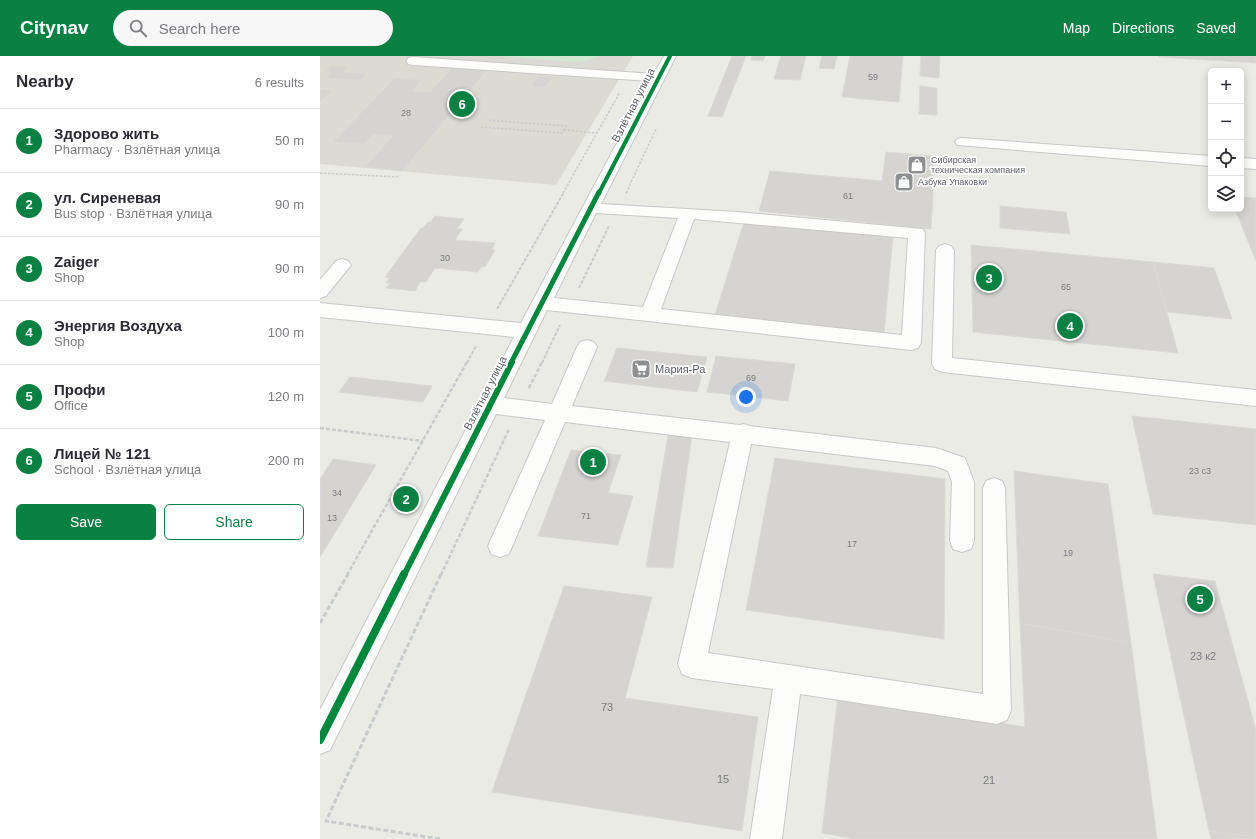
<!DOCTYPE html>
<meta charset="utf-8">
<style>
:root{--surface:#fff;--page:#f7f7f7;--text:#2b2b33;--muted:#7c7c81;--line:#e1e1e2;--accent:#0b8043}
body{margin:0;font-family:Arial,sans-serif;background:var(--page);color:var(--text)}
.controls{position:absolute;right:12px;top:12px;display:grid;overflow:hidden;border-radius:6px;box-shadow:0 2px 10px #0003}
.controls button{width:36px;height:36px;display:grid;place-items:center;padding:0;border:0;border-bottom:1px solid var(--line);background:var(--surface);color:var(--text);font:20px sans-serif}
.you{position:absolute;left:426px;top:341px;width:14px;height:14px;margin:-10px;border:3px solid #fff;border-radius:50%;background:#1a73e8;box-shadow:0 0 0 6px #1a73e833}
.badge{display:grid;place-items:center;width:26px;height:26px;border-radius:50%;background:var(--accent);color:#fff;font-size:13px;font-weight:700}
.pin{position:absolute;translate:-50% -50%;border:2px solid #fff;box-shadow:0 1px 4px #0006}
.list{margin:0;padding:0;list-style:none}
h2{display:flex;justify-content:space-between;align-items:center;height:52px;margin:0;padding:0 16px;font-size:17px}
h2 small{font-size:13px;font-weight:400;color:var(--muted)}
.list li{display:grid;grid-template-columns:26px 1fr auto;gap:12px;align-items:center;box-sizing:border-box;height:64px;padding:0 16px;border-top:1px solid var(--line)}
.list b{display:block;font-size:15px;white-space:nowrap}
.list p{margin:0;font-size:13px;white-space:nowrap;color:var(--muted)}
.list em{font-size:13px;font-style:normal;color:var(--muted)}
.actions{display:flex;gap:8px;padding:12px 16px}
.actions a{flex:1;padding:9px 0;border:1px solid var(--accent);border-radius:6px;text-align:center;font-size:14px;color:var(--accent)}
.actions .main{background:var(--accent);color:#fff}
.icon{flex:none;width:22px;height:22px;fill:none;stroke:currentColor;stroke-width:2;stroke-linecap:round;stroke-linejoin:round}
.map{position:relative;flex:none;width:936px;height:783px;overflow:hidden}
header{display:flex;align-items:center;gap:24px;box-sizing:border-box;height:56px;padding:0 20px;background:var(--accent);color:#fff}
header strong{font-size:19px}
nav{display:flex;gap:22px;margin-inline-start:auto;font-size:14px}
.search{width:280px;height:36px;background:var(--page);display:flex;align-items:center;gap:10px;box-sizing:border-box;padding:0 14px;border-radius:22px;color:var(--muted);font-size:15px}
main{display:flex}
aside{flex:1;background:var(--surface)}
.map>svg:first-child{display:block}
.education{fill:#dcdbd3}
.green{fill:#d2e9d2}
.building{fill:#d5d4d0;stroke:#dadad4}
.lines{fill:none;stroke-linecap:round;stroke-linejoin:round}
.minor-casing{stroke:#c8c9c7;stroke-width:2}
.path-far3{stroke:#c8ccca;stroke-width:1.5;stroke-dasharray:2.5 1.5;stroke-linecap:butt}
.path-far2{stroke:#c8ccca;stroke-width:2;stroke-dasharray:3.5 1.5;stroke-linecap:butt}
.path-far1{stroke:#c8ccca;stroke-width:2.5;stroke-dasharray:4 2;stroke-linecap:butt}
.path{stroke:#c8ccca;stroke-width:3;stroke-dasharray:5 2.5;stroke-linecap:butt}
.minor{fill:#fcfcfb;fill-rule:evenodd}
.cycleway-far3-casing{stroke:#fff;stroke-width:5.5}
.cycleway-far2-casing{stroke:#fff;stroke-width:7}
.cycleway-far1-casing{stroke:#fff;stroke-width:8}
.cycleway-casing{stroke:#fff;stroke-width:10}
.cycleway-far3{stroke:#00873e;stroke-width:4}
.cycleway-far2{stroke:#00873e;stroke-width:5}
.cycleway-far1{stroke:#00873e;stroke-width:6}
.cycleway{stroke:#00873e;stroke-width:8}
.labels{text-anchor:middle;dominant-baseline:central;stroke-width:3.5;stroke-linejoin:round;paint-order:stroke}
.number-label{font-size:9px;fill:#7a7c80}
.far-poi-label{font-size:9px;fill:#5b5e64;stroke:#fff;text-anchor:start}
.street-label{font-size:11px;fill:#5b5e64;stroke:#fff}
.poi-label{font-size:11px;fill:#5b5e64;stroke:#fff;text-anchor:start}
.near-number-label{font-size:11px;fill:#7a7c80}
</style>
<header>
<strong>Citynav</strong>
<div class="search"><svg class="icon" aria-label="search" viewBox="0 0 24 24"><circle cx="10" cy="10" r="6"/><path d="M15 15l6 6"/></svg>Search here</div>
<nav><a>Map</a><a>Directions</a><a>Saved</a></nav>
</header>
<main>
<aside>
<h2>Nearby<small>6 results</small></h2>
<ul class="list">
<li><span class="badge">1</span><div><b>Здорово жить</b><p>Pharmacy · Взлётная улица</p></div><em>50 m</em></li>
<li><span class="badge">2</span><div><b>ул. Сиреневая</b><p>Bus stop · Взлётная улица</p></div><em>90 m</em></li>
<li><span class="badge">3</span><div><b>Zaiger</b><p>Shop</p></div><em>90 m</em></li>
<li><span class="badge">4</span><div><b>Энергия Воздуха</b><p>Shop</p></div><em>100 m</em></li>
<li><span class="badge">5</span><div><b>Профи</b><p>Office</p></div><em>120 m</em></li>
<li><span class="badge">6</span><div><b>Лицей № 121</b><p>School · Взлётная улица</p></div><em>200 m</em></li>
</ul>
<div class="actions"><a class="main">Save</a><a>Share</a></div>
</aside>
<div class="map">
<svg width="936" height="783" viewBox="0 0 936 783">
<rect width="100%" height="100%" fill="#ebebe5"/>
<path class="education" d="M0,0H313L236,129L0,108Z"/>
<path class="green" d="M179,0H282L266,5L255,6Z"/>
<path class="building" d="M412,0H426L402,61L388,60Z
M432,0H445L443,5L431,4Z
M461,0H486L480,24L454,23Z
M502,0H517L514,13L499,12Z
M530,0H583L579,46L522,41Z
M601,0H620L619,22L600,20Z
M839,0H936V7L839,1Z
M11,10L28,11L23,16L46,18L41,24L6,22L12,16H5Z
M133,11L167,14L82,115L45,111L73,80L53,78L43,88L13,86L75,22L102,24L92,35L110,36Z
M219,20L233,21L225,31L211,30Z
M600,30L617,32V59L599,58Z
M0,33L13,34L0,46Z
M566,96L615,100L611,173L439,155L450,115L562,125Z
M921,141L936,142V205L915,153H921Z
M680,150L746,156L750,178L680,172Z
M115,160L144,163L137,173H142L135,184L175,187L172,194H175L165,211L162,210L158,216L115,212L106,226H100L95,235L66,232L70,227H66L69,222L65,221L101,172H103L108,166H111Z
M424,166L573,180L564,278L395,259Z
M651,189L833,206L858,297L653,276Z
M833,206L894,212L912,263L847,256Z
M297,292L387,301L377,336L284,325Z
M396,300L475,308L468,345L387,336Z
M30,321L112,330L103,346L19,336Z
M812,360L936,373V469L833,458Z
M348,379H372L353,512L326,511Z
M251,394L301,399L288,437L313,440L298,489L218,480Z
M455,402L625,423L624,583L426,554Z
M13,403L56,409L0,501V423Z
M694,415L788,428L811,587L700,567Z
M833,518L895,525L936,674V781L889,775Z
M244,530L332,541L305,642L438,661L422,775L172,736Z
M700,567L811,587L837,783H535L502,777L518,639L705,671Z
M889,775L936,781V783H891Z"/>
<g class="lines">
<g class="minor-casing">
<path id="minor" d="M344,0H356L281,148L418,156L603,173L605,177L601,287L598,292L591,294L227,254L184,342L232,348L257,291L260,286L267,284L274,286L277,291L252,350L420,369L423,368L430,370L616,392L645,402L654,426V485L651,493L642,496L633,493L630,485L632,426L628,415L615,410L431,388L388,597L663,638V432L666,425L674,422L682,425L685,432L691,654L687,664L677,668L480,638L462,783H430L453,633L372,622L362,618L358,608L410,386L245,366L189,498L180,501L171,498L168,490L225,364L176,358L10,694L0,698V654L194,281L0,261V247L201,267L330,25L93,9L88,8L87,5L88,2L93,1L334,18ZM276,157L358,162L323,251L234,242ZM374,163L588,182L582,279L341,253Z
M642,82L891,100V110L637,89L635,86L637,83Z
M921,102L936,103V113L921,112Z
M625,188L631,190L634,194L632,302L936,334V350L622,316L615,313L612,308L616,194L619,190Z
M22,203L28,205L31,209L6,240L0,242V224L16,205Z"/>
</g>
<path class="path-far3" d="M161,71L242,77L246,70L167,64
M244,74L277,77
M0,117L79,121
M243,137L300,36
M306,137L336,73"/>
<path class="path-far2" d="M306,137L307,136
M259,232L289,170
M177,253L244,136
M147,307L156,290
M222,307L240,269"/>
<path class="path-far1" d="M209,332L222,306
M0,372L103,385
M27,519L147,306
M121,519L189,373"/>
<path class="path" d="M0,567L28,518
M120,783L6,765L121,518"/>
<use href="#minor" class="minor"/>
<g class="cycleway-far3-casing">
<path id="cycleway-far3" d="M279,137L350,0"/>
</g>
<g class="cycleway-far2-casing">
<path id="cycleway-far2" d="M191,307L279,136"/>
</g>
<g class="cycleway-far1-casing">
<path id="cycleway-far1" d="M84,519L192,306"/>
</g>
<g class="cycleway-casing">
<path id="cycleway" d="M0,684L84,518"/>
</g>
<use href="#cycleway-far3" class="cycleway-far3"/>
<use href="#cycleway-far2" class="cycleway-far2"/>
<use href="#cycleway-far1" class="cycleway-far1"/>
<use href="#cycleway" class="cycleway"/>
</g>
<defs>
<g id="shop-square" transform="scale(1)"><rect x="-9" y="-9" width="18" height="18" rx="4" fill="#8d8f91" stroke="#fff"/><path d="M-5-2.5h2.3a2.7 3.5 0 0 1 5.4 0H5L5.5 6h-11ZM-1.5-2.5h3a1.5 2.3 0 0 0-3 0Z" fill="#fff"/></g>
<g id="supermarket-square" transform="scale(1)"><rect x="-9" y="-9" width="18" height="18" rx="4" fill="#8d8f91" stroke="#fff"/><path d="M-6-5.5h2.5l.6 2H6L4.5 2H-2.5L-4.4-4H-6ZM-1.5 3.2a1.3 1.3 0 1 0 .1 0ZM3 3.2a1.3 1.3 0 1 0 .1 0Z" fill="#fff"/></g>
</defs>
<g fill-rule="evenodd">
<use href="#shop-square" x="597" y="109"/>
<use href="#shop-square" x="584" y="126"/>
<use href="#supermarket-square" x="321" y="313"/>
</g>
<g class="labels">
<g class="number-label">
<text x="553" y="21">59</text>
<text x="86" y="57">28</text>
<text x="528" y="140">61</text>
<text x="125" y="202">30</text>
<text x="746" y="231">65</text>
<text x="431" y="322">69</text>
<text x="880" y="415">23 с3</text>
<text x="17" y="437">34</text>
<text x="266" y="460">71</text>
<text x="12" y="462">13</text>
<text x="532" y="488">17</text>
<text x="748" y="497">19</text>
</g>
<g class="far-poi-label">
<text x="611" y="104">Сибирская<tspan x="611" dy="10">техническая компания</tspan></text>
<text x="598" y="126">Азбука Упаковки</text>
</g>
<g class="street-label">
<text transform="translate(313 49) rotate(-63)">Взлётная улица</text>
<text transform="translate(165 337) rotate(-63)">Взлётная улица</text>
</g>
<g class="poi-label">
<text x="335" y="313">Мария-Ра</text>
</g>
<g class="near-number-label">
<text x="883" y="600">23 к2</text>
<text x="287" y="651">73</text>
<text x="403" y="723">15</text>
<text x="669" y="724">21</text>
</g>
</g>
</svg>
<div class="controls">
<button>+</button>
<button>−</button>
<button><svg class="icon" aria-label="locate" viewBox="0 0 24 24"><circle cx="12" cy="12" r="6"/><path d="M12 2v4M12 18v4M2 12h4M18 12h4"/></svg></button>
<button><svg class="icon" aria-label="layers" viewBox="0 0 24 24"><path d="M12 4l9 5-9 5-9-5zM3 14l9 5 9-5"/></svg></button>
</div>
<div class="you"></div>
<div class="pin badge" style="left:273px;top:406px">1</div>
<div class="pin badge" style="left:86px;top:443px">2</div>
<div class="pin badge" style="left:669px;top:222px">3</div>
<div class="pin badge" style="left:750px;top:270px">4</div>
<div class="pin badge" style="left:880px;top:543px">5</div>
<div class="pin badge" style="left:142px;top:48px">6</div>
</div>
</main>
